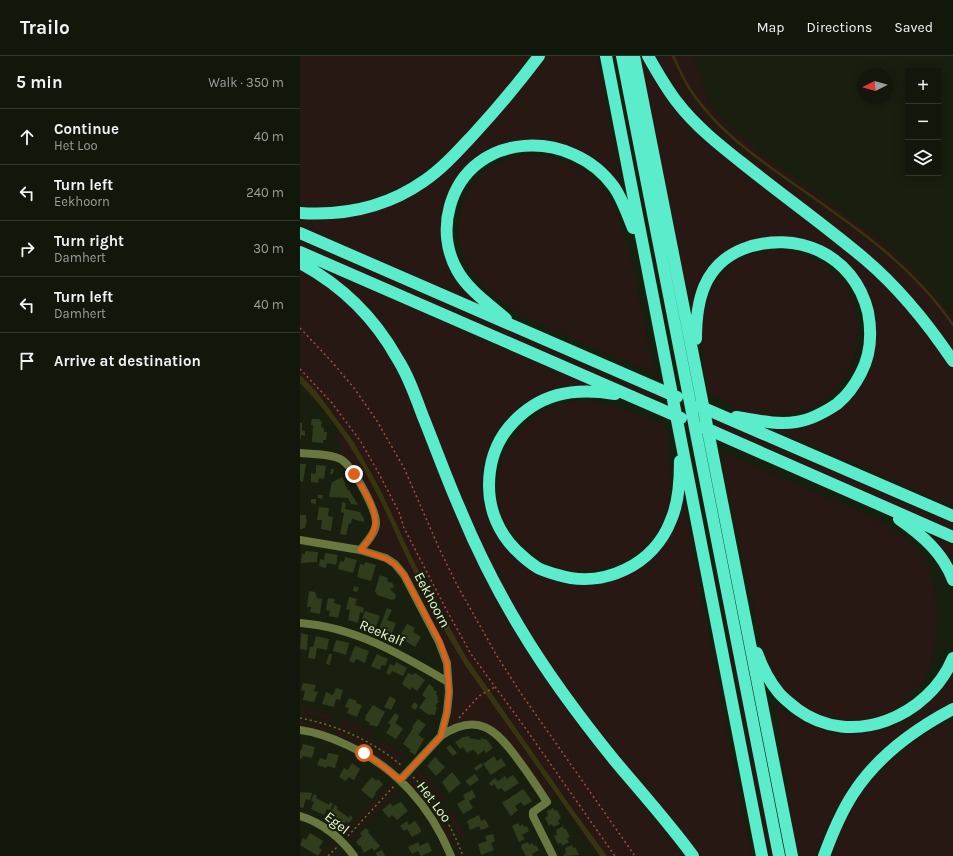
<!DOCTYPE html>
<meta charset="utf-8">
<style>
:root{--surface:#12170b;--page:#1b2014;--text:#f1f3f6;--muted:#9c9f9d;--line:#31362c}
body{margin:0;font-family:Karla,sans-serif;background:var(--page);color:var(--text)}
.controls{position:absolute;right:12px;top:12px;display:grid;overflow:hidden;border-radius:0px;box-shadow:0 2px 10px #0003}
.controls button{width:36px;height:36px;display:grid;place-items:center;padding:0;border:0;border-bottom:1px solid var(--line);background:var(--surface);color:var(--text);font:20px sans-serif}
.compass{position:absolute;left:557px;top:12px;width:36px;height:36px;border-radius:50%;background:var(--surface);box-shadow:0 2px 10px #0003;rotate:265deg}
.stop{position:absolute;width:12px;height:12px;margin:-9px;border:3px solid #de601a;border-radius:50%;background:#fff}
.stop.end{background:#de601a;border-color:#fff;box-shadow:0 1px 4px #0008}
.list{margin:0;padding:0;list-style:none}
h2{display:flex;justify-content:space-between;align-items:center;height:52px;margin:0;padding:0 16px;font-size:17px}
h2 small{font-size:13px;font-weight:400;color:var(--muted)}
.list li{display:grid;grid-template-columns:26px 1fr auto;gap:12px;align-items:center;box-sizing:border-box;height:56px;padding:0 16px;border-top:1px solid var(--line)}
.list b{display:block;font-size:15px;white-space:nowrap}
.list p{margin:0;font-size:13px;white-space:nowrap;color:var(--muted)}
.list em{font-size:13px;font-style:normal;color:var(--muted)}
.icon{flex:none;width:22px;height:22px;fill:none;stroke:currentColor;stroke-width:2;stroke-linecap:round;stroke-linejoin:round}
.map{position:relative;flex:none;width:653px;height:800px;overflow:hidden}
header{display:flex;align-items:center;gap:24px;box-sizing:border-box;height:56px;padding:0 20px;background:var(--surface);border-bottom:1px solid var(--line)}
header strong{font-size:19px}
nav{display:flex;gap:22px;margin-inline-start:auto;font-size:14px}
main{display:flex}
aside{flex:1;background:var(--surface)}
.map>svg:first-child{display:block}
.green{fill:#281813}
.water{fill:#38340f}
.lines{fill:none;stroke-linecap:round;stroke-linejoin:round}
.stream{stroke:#38340f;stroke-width:2.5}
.building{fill:#2f3d1d}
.path{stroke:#a4503c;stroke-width:1.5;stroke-dasharray:2 3;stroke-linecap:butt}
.minor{stroke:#68783f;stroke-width:8}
.motorway{stroke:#5beccb;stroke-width:12}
.route{stroke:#de601a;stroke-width:5}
.labels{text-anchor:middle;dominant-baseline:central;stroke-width:4;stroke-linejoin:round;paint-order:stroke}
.street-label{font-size:14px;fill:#ebfad2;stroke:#181f0f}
</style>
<header>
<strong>Trailo</strong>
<nav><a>Map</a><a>Directions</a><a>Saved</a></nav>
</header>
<main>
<aside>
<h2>5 min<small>Walk · 350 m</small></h2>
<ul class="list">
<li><svg class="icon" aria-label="ahead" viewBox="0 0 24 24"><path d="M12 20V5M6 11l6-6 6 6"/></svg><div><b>Continue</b><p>Het Loo</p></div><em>40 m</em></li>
<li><svg class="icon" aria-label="left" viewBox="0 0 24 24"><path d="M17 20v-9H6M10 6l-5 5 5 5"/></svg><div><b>Turn left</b><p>Eekhoorn</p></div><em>240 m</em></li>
<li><svg class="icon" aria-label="right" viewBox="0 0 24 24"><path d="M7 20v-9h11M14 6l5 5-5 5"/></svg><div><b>Turn right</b><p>Damhert</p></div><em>30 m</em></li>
<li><svg class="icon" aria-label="left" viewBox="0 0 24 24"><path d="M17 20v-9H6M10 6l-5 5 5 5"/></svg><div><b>Turn left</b><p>Damhert</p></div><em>40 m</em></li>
<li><svg class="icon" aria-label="arrive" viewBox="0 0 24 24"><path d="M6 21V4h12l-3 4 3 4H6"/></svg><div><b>Arrive at destination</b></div></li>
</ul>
</aside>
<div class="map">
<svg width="653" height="800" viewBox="0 0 653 800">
<rect width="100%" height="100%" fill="#181f0f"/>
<path class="green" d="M0,0H229C223,10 216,21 209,30C201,41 191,50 183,60C152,93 119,128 75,142C51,150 25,151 0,150Z
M242,0H297L324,139L298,107L227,85L210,86L200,90L158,123L150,135L146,149L154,220L160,228L183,250L0,170V161L16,162L123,131Z
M340,0H345L353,17L480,142L590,230L632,281L653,311V451L467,370L545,347L554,339L569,317L575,293L576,269L571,246L563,229L520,191L433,194L392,258Z
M357,0H394L409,48L433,73L470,104L559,168L583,186L607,208L633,236L653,260V296L639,276L406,67L384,43L364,13Z
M223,99C268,99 298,114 316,156C322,171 325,187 331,202L354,317C324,304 294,292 264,279C213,255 143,223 161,153C170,120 192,107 223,99Z
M0,184L359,341L360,351L0,192Z
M462,194C469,194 476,193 483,194C496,195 509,200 520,207C534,217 544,227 551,243C566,275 555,324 524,344C512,352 499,356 485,358C474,360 447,360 437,356C430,353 426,346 420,343C416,341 412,340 409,338C398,283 392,211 462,194Z
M14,209C108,249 200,292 294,331L253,335L193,390L192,467L252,522L340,512L383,439L451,800H397L304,685L232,587L181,488L103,300L80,265L57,241Z
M0,214C9,219 18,223 26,229C62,256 82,285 103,323L203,553L226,594L264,649L384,800H307L276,758L166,601L116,510L80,433L55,388L16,335L0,319Z
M283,344C311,347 337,358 364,369C367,394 375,424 369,450C365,463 358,479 348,489C324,512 283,522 252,509C204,489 181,436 209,390C228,360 249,349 283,344Z
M414,364L653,468V479L416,375Z
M40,376L55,397L80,442L103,494L157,596L244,723L300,800L292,792L255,740L249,744L206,681L192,671L147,672L146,669L151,616L103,512L71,494L69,489L74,481L73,446L34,397L41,396L43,393L41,387L35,380Z
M420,394L428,399C454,409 481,422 507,433C547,450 591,465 622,498C653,562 639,662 552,665C538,665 514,661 503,653C498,649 494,643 489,639C483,633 476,626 470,619C465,613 461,584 458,574C445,514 432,454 420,394Z
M621,474L653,489V518Z
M420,533L441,632L473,800H469L421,543Z
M653,615V647L635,656L569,709L552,728L539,749L516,800H498L474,646C532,698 617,685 653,615Z
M0,652L34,660L31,666L19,661L0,657Z
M653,662V800H529C543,759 567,721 601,695C618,683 635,672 653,662Z
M41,663L73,677L69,682L56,675L39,669Z
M0,665L29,672L27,676L0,669Z
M37,674L67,688L64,692L35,678Z
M80,683L102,699L100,704L77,688Z
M74,693L102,714V716L97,715L71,697Z
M119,713L144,742L139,746L115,716Z
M108,722H110L134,749L130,752L109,727Z
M90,727L93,729L42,782L40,781Z
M96,732L99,734L48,786L46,785Z
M153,756L166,781L160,783L148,758Z
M140,757L154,785L150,787L135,759Z
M35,785L37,786L25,800H20Z"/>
<path class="water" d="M0,319L16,335L55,388L80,433L116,510L166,601L276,758L307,800H300L165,609C142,572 122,533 103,494C95,477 88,459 79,442C58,400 33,361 0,327Z"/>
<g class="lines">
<path class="stream" d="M373,0C378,10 382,20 388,30C397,45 415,66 429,78C448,96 470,111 491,126C550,167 612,208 653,269"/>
</g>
<path class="building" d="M12,363H19L22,366L21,370L24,373V376H27L26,384H23V387L12,386L13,369H11Z
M0,367H2V374L5,375V380L1,379V383H0Z
M0,408H6L3,426L0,425Z
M16,409L26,410L24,423L19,422L18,427L11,426V417L16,418Z
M31,413H34L33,418H30Z
M42,421L45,427V430L47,431V434H49L58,449L51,448L48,442L29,441L32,426Z
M18,439H23L22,443L18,442Z
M11,443H16V448L11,447Z
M42,446L46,447L45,453L60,456L64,463V466L52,463L51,468L49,467L46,479L40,478L44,457L41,456Z
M19,451L29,452L28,460L33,461L31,475L21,473L22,464H17Z
M0,459H6V463H7L5,472H3V473H0Z
M5,495L18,496L17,506L1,507L2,498H5Z
M25,497L38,499L36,509L27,507L26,512L19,510L20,503L24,504Z
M45,501L57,504L53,517L38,513L40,505L44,506Z
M66,506L76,509L71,525L57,521L60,508L64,509Z
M80,519L88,522L87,524L90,527L92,526L94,531L90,533L96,539L95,543L92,544L77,539L75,535Z
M54,530L59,532L57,536L53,535Z
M9,535L15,536L17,542L22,543L20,558L10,556L11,551H7Z
M49,541L57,543L55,549L64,552L63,557L60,556L58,567L48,564L50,554L46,553Z
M28,542L35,543L34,547L41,549L38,562L29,560L30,555L26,554Z
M87,552L92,554L87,564L96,567L91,579L79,573Z
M65,555L80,560L75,573L67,570L68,565L62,563Z
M107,568L115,572L113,576L121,581L115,591L105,585L107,581L101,578Z
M1,577L8,579L7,594L0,593Z
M16,580L29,583L27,594L17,592L15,603L8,602L10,591H13Z
M36,584L49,587L46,599L33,595Z
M55,590L69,595L65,607L56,603L54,607L49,605Z
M29,598H32L30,609L26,608Z
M77,598L88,603L85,610L82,609L80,614L71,610Z
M96,606L107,612L103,620L92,615L90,619L86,617L90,608L94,610Z
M108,617L112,619L115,617L125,624L117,635L112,631L110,634L102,628Z
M3,627L16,629L14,635L18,636L14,646L3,644L5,635L1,634Z
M129,628L134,632L133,633L137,636L136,638L138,642L137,644L139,645L135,650L137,651L135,659L130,658L129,659L119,652L126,642L122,639Z
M36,632L43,634L40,644L36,643L34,651L22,648L26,636L33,639Z
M90,640L96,644L91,654L84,651Z
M49,642L57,645L56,647L62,649L57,661L47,657L49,652L45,651Z
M114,646L117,648L118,650L115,654L111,651Z
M73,649L85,656L77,671L72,669V670L69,669L70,667L65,664L66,661H65Z
M95,657L99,660L95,668H97L103,673L96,683L86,677L91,669L88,667Z
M118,663L126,669L118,679L124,683L115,699L109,695L111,694L103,688L113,672L112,671Z
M170,680L169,682L181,684V682L187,684L193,692L186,697L184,694L178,699L174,694H172L167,697L163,691L160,693L155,686L163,681Z
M3,688L15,691L12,702L3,700L2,703L0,702V694L1,695Z
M150,689L157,697L153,700L146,692Z
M28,697L39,699L35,712L27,710L26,712L17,709L20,702L26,704Z
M194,700L197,705L201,702L206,709L191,719L183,708Z
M135,701L145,711L136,720L127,710Z
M52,707L60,713L54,724L49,721L46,725L39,721L44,712L48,714Z
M181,707L183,710L176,715L174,712Z
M152,716L161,727L149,737L142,726Z
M175,718L179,724L170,730L165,725Z
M213,719L219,727L205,736L201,732L198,734L194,728L191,730L189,727L195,722L198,725L205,720L207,723Z
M72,721L77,725L78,723L83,728L75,737L76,738L72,743L61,734Z
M223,733L232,745L224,750L221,746L215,750L218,754L211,760L202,747Z
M172,734L176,741L169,745L173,752L163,758L157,748L165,743L163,739Z
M0,736L12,737L10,744L6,743L3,752L0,751Z
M14,738L17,740L16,742L29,749L30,746L33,748L30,754L27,753L24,759L11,753L14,746L11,745Z
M101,746L108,755L97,764L92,759L89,762L82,754L90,747L93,750Z
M35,749L38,751L37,753L49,762L50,759L53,762L49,767L46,765L42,772L30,763L34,757L31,755Z
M253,752L255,755L257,754L261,762L258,764L260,768L253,771L252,768L249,770L245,762L248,760L247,755Z
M179,759L181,765L185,763L189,771L181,774L179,770L170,774L167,765Z
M107,765L109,769L115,765L121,774V776L112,781L107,773L104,775L100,770Z
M218,767L220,770L223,768L224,771L227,770L229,775L222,779L225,783L219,786L212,770Z
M263,770L264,773H266L270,781L267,782L269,786L262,790L261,787L258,788L254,780L257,779L256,774Z
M66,772L69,775L68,776L80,790L74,795L72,792L64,797L60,789L59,790L56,786L62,780L60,777Z
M10,777L23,785L19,792L22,794L18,800L0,789L3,782L6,784Z
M193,778L195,785L191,787L194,794L181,799L178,788L187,785L185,780Z
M118,786L120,790L128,786L132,795L121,800L118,795L112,798L108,791Z
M228,786L229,789L232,787L234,790L236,789L239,794L232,798L233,800H226L222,793L221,789Z
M272,789L273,792L275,791L279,799L264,800L263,799L266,797L265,792Z
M82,794L85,800H77L76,797Z"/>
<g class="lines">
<path class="path" d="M0,272L32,306L54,332L77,365L104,412L139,492L157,529L197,600L220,636L335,800
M0,313L32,347L61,386L78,416L99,456L104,472L146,553L171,598L226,673L315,800
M0,662C37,669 73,685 102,710
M159,662L179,640L195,631
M113,721C136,742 152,771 163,800
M48,780L94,730
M28,800L37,791"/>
<path class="minor" d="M0,397C11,398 33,398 42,404C54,412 77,455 76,468C75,478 66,487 60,494
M0,484L60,494L86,502L95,508L104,519L139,586L147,607L149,636L147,656L141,680L100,724
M0,567C55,571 102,599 148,626
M0,674C16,676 32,682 47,689C96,711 131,751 151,800
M141,680C178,655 197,674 219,705C229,718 238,732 247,746L233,756V760L253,800
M0,760C21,766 41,782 54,800"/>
<path class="motorway" d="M306,0L462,800
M322,0L479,800
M334,0L492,800
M348,0C357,16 366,32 377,46C396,71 422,91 446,110C486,142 527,171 566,204C600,233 628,268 653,305
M0,157C45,160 87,151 124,125C142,113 158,95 173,79C196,54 218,28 239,0
M0,177L377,341
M0,196L381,362
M0,207C41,229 74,261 97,302C108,319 115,339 122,358C135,390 146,421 160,453C177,494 197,534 220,572C248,619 281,663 315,705C341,736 369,767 393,800
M206,263C189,248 168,234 157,214C146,194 144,171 150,150C171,74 272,72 314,131C323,144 327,158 333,172
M396,283C396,246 403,209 443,193C496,173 554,198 568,256C572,277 571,298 561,317C555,329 548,339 537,348C525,356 511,364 496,366C476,369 456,364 436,361
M315,338C273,331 238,337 209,371C195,388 189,409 189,430C189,454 199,478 217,495C223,501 230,507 238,512C244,515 251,517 258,519C303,533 354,509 371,464C379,446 380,424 380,405
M399,350L653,460
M403,371L653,481
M599,463C622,479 643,497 653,524
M457,597C462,611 469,625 479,637C484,643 491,648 497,653C552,694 629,660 653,602
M524,800C532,778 540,758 553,738C576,702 615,673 653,653"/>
</g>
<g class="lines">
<path class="route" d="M54,418C63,434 82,458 73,476C70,483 65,489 60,494C79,500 93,502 104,519L140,586L147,607L149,636L147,656L141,680L100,724L79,707L64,697"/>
</g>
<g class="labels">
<g class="street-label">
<text transform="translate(132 544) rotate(62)">Eekhoorn</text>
<text transform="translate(82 577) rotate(23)">Reekalf</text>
<text transform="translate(134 746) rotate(53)">Het Loo</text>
<text transform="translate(37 767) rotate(38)">Egel</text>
</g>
</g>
</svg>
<div class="controls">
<button>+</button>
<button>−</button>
<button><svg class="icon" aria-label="layers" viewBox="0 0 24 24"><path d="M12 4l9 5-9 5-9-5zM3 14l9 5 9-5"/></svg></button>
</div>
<svg class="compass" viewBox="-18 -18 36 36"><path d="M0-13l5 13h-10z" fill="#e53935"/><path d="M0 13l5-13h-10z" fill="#9c9f9d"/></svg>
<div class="stop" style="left:64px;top:697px"></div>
<div class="stop end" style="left:54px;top:418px"></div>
</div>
</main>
